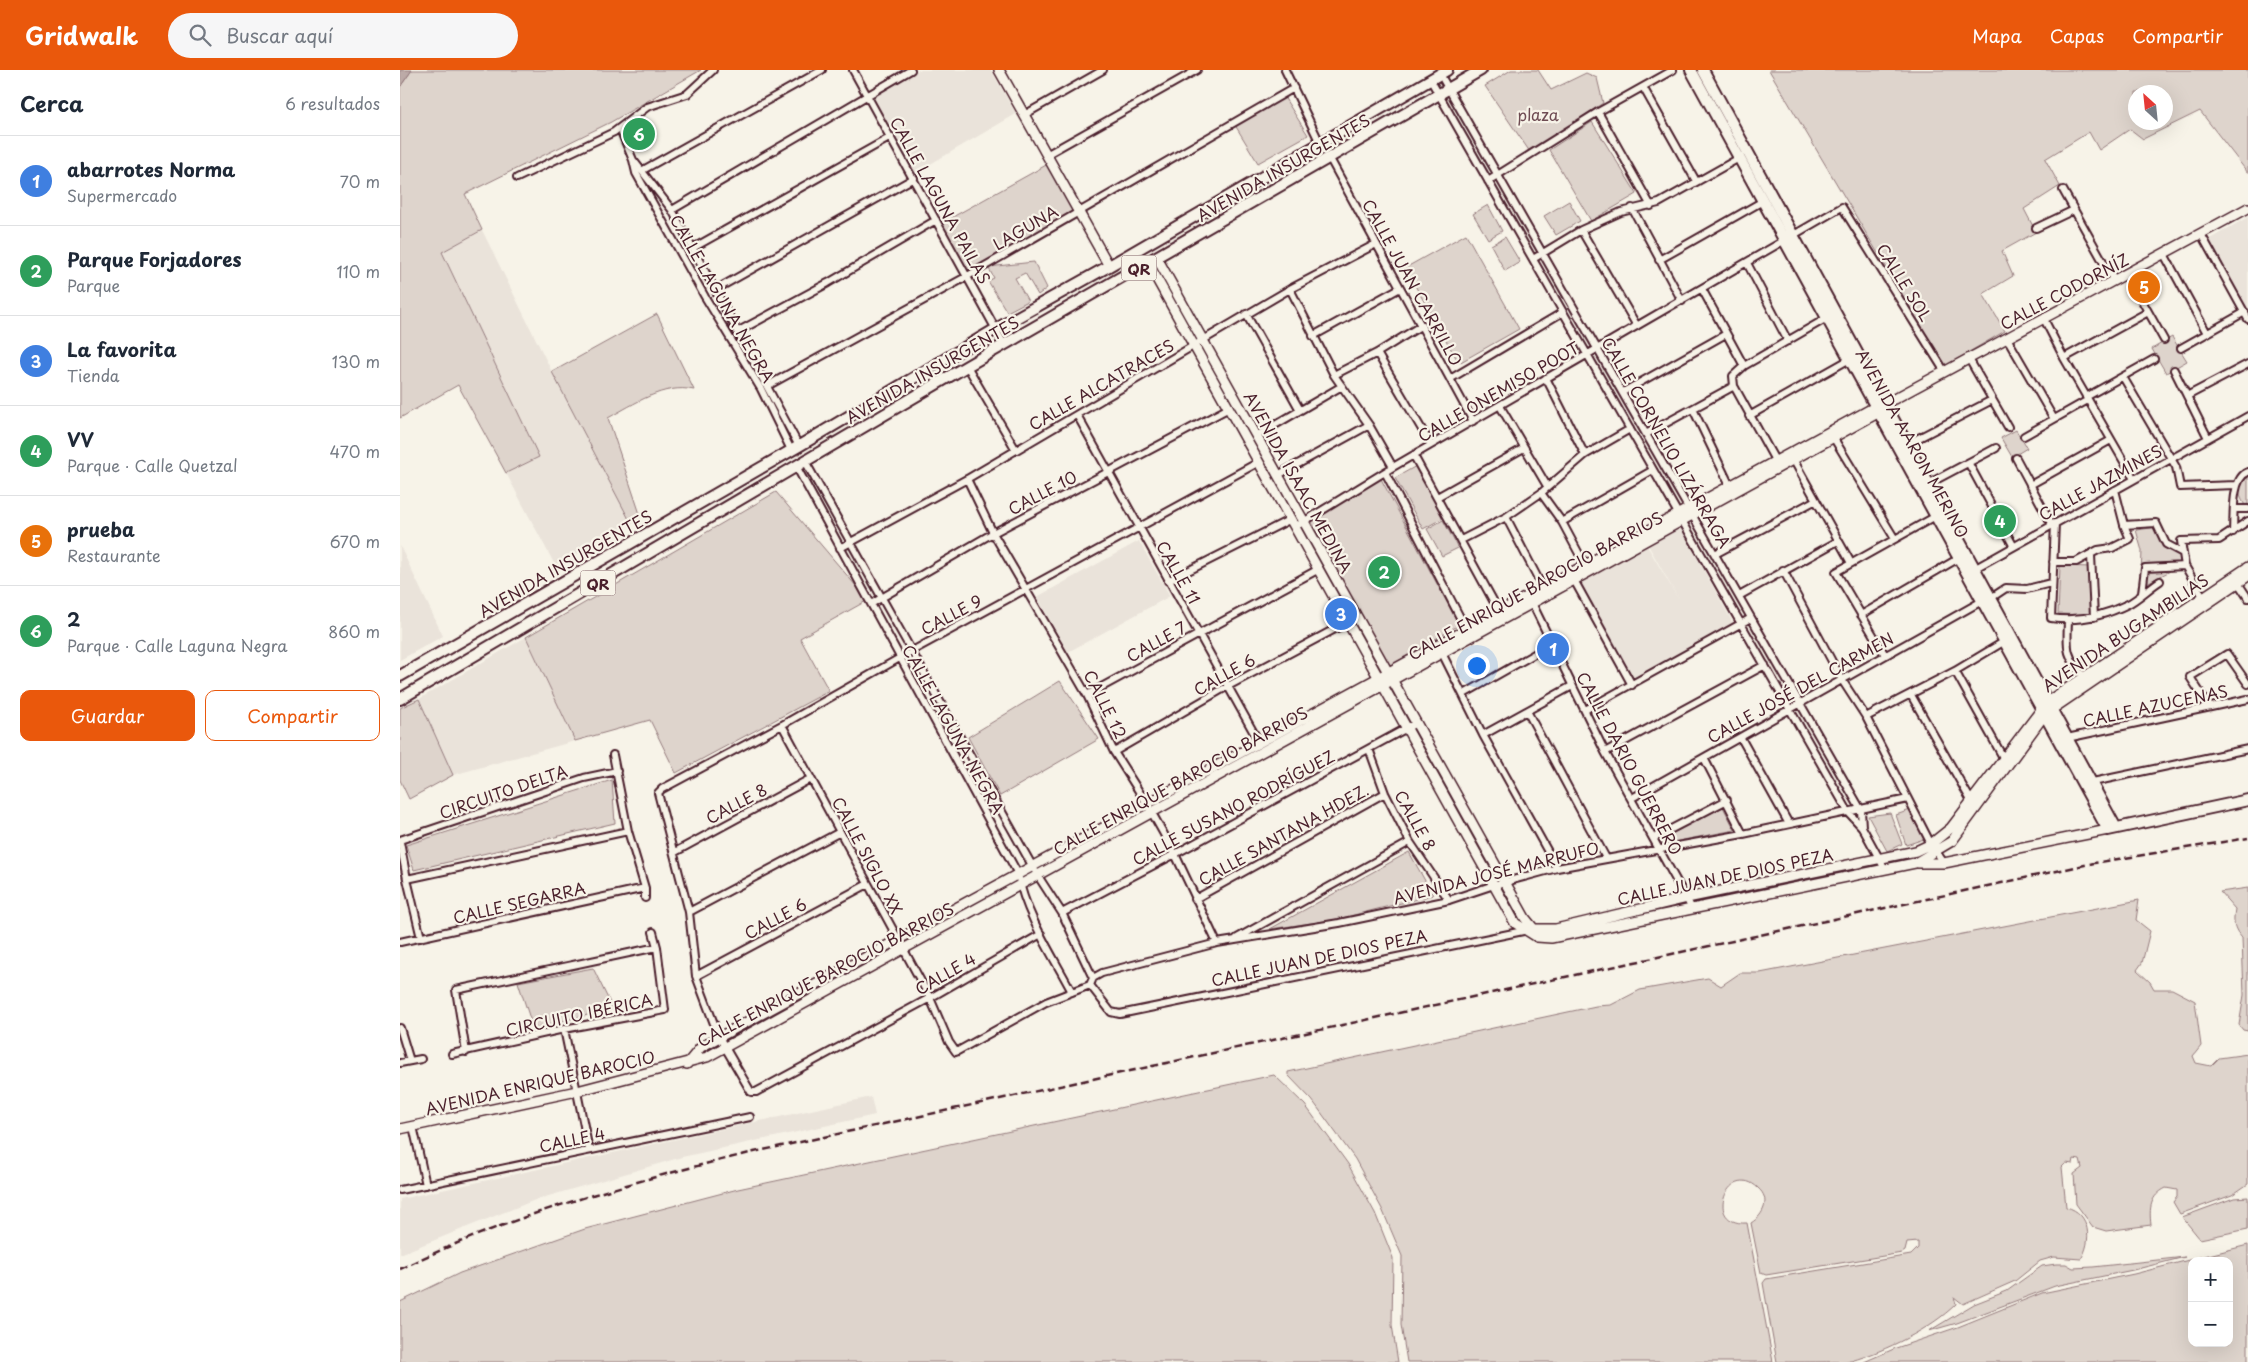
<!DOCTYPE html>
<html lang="es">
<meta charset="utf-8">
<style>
:root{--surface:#fff;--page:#f6f6f7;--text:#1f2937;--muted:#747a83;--line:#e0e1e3;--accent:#ea580c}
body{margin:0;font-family:"Playpen Sans",sans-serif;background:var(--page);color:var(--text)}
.controls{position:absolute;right:15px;bottom:15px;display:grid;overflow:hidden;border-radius:10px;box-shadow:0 5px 20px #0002}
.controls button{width:45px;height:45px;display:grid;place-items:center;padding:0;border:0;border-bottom:1px solid var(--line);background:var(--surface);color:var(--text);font:25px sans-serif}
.compass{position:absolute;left:1728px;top:15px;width:45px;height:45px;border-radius:50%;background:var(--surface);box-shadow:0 5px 20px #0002;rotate:333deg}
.you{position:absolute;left:1076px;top:595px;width:18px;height:18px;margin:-12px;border:4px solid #fff;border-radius:50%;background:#1a73e8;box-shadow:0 0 0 8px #1a73e833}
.badge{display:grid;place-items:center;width:32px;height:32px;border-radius:50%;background:var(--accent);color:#fff;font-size:16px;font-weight:700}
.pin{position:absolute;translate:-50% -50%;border:2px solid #fff;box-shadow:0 1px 5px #0006}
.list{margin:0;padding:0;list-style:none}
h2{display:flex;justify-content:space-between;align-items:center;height:65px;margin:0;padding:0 20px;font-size:21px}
h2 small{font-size:16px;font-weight:400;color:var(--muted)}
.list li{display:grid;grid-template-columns:32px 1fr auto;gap:15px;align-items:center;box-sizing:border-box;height:90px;padding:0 20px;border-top:1px solid var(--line)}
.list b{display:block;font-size:19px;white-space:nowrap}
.list p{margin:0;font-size:16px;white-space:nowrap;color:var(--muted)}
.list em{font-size:16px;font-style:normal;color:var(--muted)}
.actions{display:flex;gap:10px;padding:15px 20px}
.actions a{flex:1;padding:11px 0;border:1px solid var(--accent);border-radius:10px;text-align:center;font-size:18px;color:var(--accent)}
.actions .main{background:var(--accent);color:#fff}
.icon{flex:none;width:28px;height:28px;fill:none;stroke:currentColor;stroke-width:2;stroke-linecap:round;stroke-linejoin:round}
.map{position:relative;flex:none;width:1848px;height:1292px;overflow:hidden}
header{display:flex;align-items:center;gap:30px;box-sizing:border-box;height:70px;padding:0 25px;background:var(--accent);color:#fff}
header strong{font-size:24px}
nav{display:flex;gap:28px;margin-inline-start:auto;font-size:18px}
.search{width:350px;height:45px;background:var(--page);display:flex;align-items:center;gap:12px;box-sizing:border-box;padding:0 18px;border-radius:28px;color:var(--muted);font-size:19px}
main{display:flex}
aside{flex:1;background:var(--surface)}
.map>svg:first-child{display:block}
.built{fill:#eae3da}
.green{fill:#ded4cc;stroke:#947a7c;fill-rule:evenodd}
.water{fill:#bcaaa7;stroke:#8e7275}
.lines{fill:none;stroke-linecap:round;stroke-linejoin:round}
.street-casing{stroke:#4a1f2b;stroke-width:10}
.secondary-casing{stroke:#4a1f2b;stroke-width:12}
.primary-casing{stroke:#4a1f2b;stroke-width:14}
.street{stroke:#f7f3e8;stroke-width:6}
.secondary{stroke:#f7f3e8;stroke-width:9}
.primary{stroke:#f7f3e8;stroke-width:10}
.rail{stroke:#4a1f2b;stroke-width:2.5;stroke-dasharray:8 4;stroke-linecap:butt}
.labels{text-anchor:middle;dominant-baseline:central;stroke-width:4.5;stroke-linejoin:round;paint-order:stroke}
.shield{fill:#f7f3e8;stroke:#7e5f64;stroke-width:1}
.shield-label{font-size:15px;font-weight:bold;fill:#4a1f2b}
.park-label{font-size:16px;fill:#6f4c53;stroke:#f7f3e8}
.street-label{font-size:16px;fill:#4a1f2b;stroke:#f7f3e8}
</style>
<header>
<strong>Gridwalk</strong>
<div class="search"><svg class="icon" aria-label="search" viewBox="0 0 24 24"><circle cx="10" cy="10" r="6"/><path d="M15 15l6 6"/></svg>Buscar aquí</div>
<nav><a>Mapa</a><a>Capas</a><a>Compartir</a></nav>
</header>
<main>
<aside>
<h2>Cerca<small>6 resultados</small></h2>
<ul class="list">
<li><span class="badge" style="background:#3f7fe0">1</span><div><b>abarrotes Norma</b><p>Supermercado</p></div><em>70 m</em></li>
<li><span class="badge" style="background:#2e9e5b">2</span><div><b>Parque Forjadores</b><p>Parque</p></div><em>110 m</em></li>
<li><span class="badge" style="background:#3f7fe0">3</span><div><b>La favorita</b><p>Tienda</p></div><em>130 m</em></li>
<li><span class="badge" style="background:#2e9e5b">4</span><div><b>VV</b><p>Parque · Calle Quetzal</p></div><em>470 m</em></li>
<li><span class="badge" style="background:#e8710a">5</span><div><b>prueba</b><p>Restaurante</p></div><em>670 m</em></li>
<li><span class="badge" style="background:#2e9e5b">6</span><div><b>2</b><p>Parque · Calle Laguna Negra</p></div><em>860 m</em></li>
</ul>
<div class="actions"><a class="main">Guardar</a><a>Compartir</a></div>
</aside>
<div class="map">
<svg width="1848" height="1292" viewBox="0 0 1848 1292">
<rect width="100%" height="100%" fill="#f7f3e8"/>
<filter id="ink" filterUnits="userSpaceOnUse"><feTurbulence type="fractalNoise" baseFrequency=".02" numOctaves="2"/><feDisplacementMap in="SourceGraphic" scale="10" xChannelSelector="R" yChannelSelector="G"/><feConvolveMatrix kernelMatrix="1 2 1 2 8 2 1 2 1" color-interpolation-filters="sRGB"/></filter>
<g filter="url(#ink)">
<path class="built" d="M518,0H591L616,44L515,103L474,27Z
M1848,147V242L1808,170Z
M82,160L152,302L231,453L156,497L106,403L139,387L42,182Z
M1279,455L1333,553L1233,609L1179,512L1246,474L1279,530L1247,473Z
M739,471L770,526L668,582L637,527Z
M0,476L43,566L0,590Z
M126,567L175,671L53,705L19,629Z
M471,1027L475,1045L282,1087L135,1130L0,1184V1129Z"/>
<path class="green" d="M12,0H301L211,52L65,124L82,160L42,182L139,387L106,403L58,315L0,348V17Z
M1111,0H1138L1151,20L1186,3L1197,8L1203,33L1130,82L1085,16Z
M1369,0H1848V103L1800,41L1743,69L1730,59L1699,80L1689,62L1645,89L1660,116L1624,139L1636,162L1602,181L1613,206L1583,224L1605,261L1545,296ZM1736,22H1766V52H1736Z
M884,27L908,65L858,93L835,55Z
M246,49L256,66L232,80L223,63Z
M1192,52L1237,124L1191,151L1149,80Z
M648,94L675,139L567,204L540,154Z
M1169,131L1180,151L1156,165L1144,146Z
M1088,135L1102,161L1088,169L1073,144Z
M1066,164L1119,259L1059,293L1005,198Z
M1105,167L1120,192L1105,201L1091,175Z
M634,192L647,218L638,225L625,203L615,208L628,231L607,242L588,211L594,208L588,197Z
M257,244L294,320C264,313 234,334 208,348L241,447L231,453L152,302Z
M1772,267L1787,291L1766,303L1752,279Z
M1616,360L1627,378L1612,387L1601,368Z
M1018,395L1045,447L1023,459L995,408Z
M1848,404V435H1845C1837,424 1838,413 1848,404Z
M981,409L1059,555L988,597L910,449Z
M376,422L468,530L400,568L429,621L276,703L250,650L175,671L126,567Z
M1043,450L1058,478L1042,486L1027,459Z
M1758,457L1782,488V495L1745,514L1741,505L1742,481L1736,460Z
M1660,496L1691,497L1690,545L1658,544Z
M660,611L699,669L600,726L568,667Z
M19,629L53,705L9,729L0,710V638Z
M212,710L215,753L14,800L6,775Z
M1323,737L1335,760L1262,774L1260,770Z
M1513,739L1524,769L1506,775L1496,745Z
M1490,743L1502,774L1487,781L1468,746Z
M1009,782L1033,825L938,849L870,859Z
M1848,818V961L1843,960L1839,955L1844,925L1842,868C1833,858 1833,852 1835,839L1820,822Z
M1739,830L1736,850L1750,861L1742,893L1737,900L1750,912L1754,919H1772L1795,931L1801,976L1793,986L1796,993L1811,996L1819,988L1848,984V1114L1832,1125L1780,1144L1773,1132L1777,1127V1120L1766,1118C1750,1126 1749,1138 1751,1155L1706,1161L1693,1157L1676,1134L1674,1104L1682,1098L1680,1090L1674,1089L1673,1094L1666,1093L1662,1097L1666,1137C1691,1143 1692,1171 1681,1189L1654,1187L1640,1191L1615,1211L1563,1234L1554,1227L1556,1234C1531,1259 1485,1281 1451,1291C1439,1292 1393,1292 1377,1292L1363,1213L1366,1209L1511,1185L1518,1178V1172L1507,1173L1505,1181L1502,1183L1366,1205L1361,1203L1351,1153C1364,1145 1371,1129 1358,1118C1329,1090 1302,1156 1347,1153L1373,1292H1007L1001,1255L1002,1186L982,1139L955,1089L912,1030L888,1005V1002L1196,936L1211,935L1240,920L1308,908L1321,916L1340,903H1360Z
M193,898L213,939L133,958L118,912Z
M874,1005L905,1035L948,1094L975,1143L993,1188L992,1255L998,1292H0V1232L60,1203L185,1159L338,1119Z
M1848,1127V1159L1800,1169L1782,1147L1834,1128Z
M1848,1175V1292H1464L1496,1278L1558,1257L1642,1223L1734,1204ZM1792,1191H1829V1273H1792Z
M1785,1187L1733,1200L1655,1216L1557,1253L1529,1261L1574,1234L1607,1221L1642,1196L1656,1194H1666L1673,1198L1693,1197Z"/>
<path class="water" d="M0,0H12L0,17Z"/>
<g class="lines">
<g class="street-casing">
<path id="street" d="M453,0L604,274
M885,0L920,73
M1040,4L1461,740L1462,757
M1030,9L1449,743L1462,757L1485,799
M1243,17L1296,111
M1198,42L1251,136
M624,45L703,0
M220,59L233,90L236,103L305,227L361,319L391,380
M646,85L797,0
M929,87L1073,351
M234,91L272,140L399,376
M243,100L422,0
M117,108L214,62L247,37L287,24L313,0
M1088,111L1198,42L1273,0
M1663,120L1714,211
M1232,138L1282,231
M272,140L511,0
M1636,158L1674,140
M1181,160L1237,256
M1801,164L1848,249
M293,178L491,67
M1764,184L1807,263
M1133,189L1181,160L1221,142L1259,133L1341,87
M1259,190L1363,131
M1347,193L1388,271
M1727,204L1764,270
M890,219L934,305L969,355L993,397
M1302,219L1344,296
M315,220L514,108
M846,244L900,340
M1644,249L1664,288L1734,409
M337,262L428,213L536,150
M913,266L1000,218
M1607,268L1654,349
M1781,278L1845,242
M977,283L1031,375
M1664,288L1748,242
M1569,289L1608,357
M567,296L616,380
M1774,300L1808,368
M934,305L977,283L1022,255
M1723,307L1776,397L1780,417L1836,415
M1146,308L1185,385
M1050,309L1163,242
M367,316L566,207L894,18
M1223,322L1326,264
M1787,326L1848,294
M1686,327L1754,289
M1100,336L1147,416
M1293,339L1330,416
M677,345L859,672
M1349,346L1450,289
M1246,364L1334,316
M856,366L942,316
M1624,366L1688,330
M1433,367L1495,469
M1507,374L1592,330
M1014,386L1101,545
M1616,388L1652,455
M1393,389L1451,493
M1377,394L1334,316L1333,306L1344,296L1427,248
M1569,394L1613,475
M396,396L618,804C625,844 653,886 672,922
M985,402L1066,559
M878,405L969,355
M567,409L593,463L687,625L714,682L747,734L775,784L817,873
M1528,414L1596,378
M1630,415L1711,370
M1141,423L1162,452L1185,495
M1037,427L1124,378
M1835,439H1848
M1106,447L1143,518
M1162,452L1253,400
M1655,453L1651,548C1678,552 1704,546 1728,534C1738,529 1749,518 1760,511
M1724,455L1756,453L1766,474L1781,482
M895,457L993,397L1442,137L1545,302
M1833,462C1834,446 1831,408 1848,402
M1061,470L1106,447L1141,423L1185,385L1230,359
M440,478L567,409L890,219L976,174
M1315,484L1416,430
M1691,485L1694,547
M1653,492H1676L1698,480L1712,478L1730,469L1724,455L1715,420
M1383,500L1442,610L1466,647L1531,774L1544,793
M1572,500L1848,346
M1174,510L1232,615
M768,511L891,449
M1838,513L1848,528
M1742,523L1745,498L1785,496
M1339,526L1438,471
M1591,528L1606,518L1627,519L1651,513
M1805,530L1785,496L1781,471L1819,470L1848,451
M1132,533L1205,682L1291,837
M471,534L593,463L829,338
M1461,545L1559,488
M1668,551C1667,579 1665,584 1684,607
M1042,583L1083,665L1157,798
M1485,585L1436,502L1536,446
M1555,601L1604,689
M1064,624L1152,574
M687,625L919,499
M1511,625L1573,734
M1809,636L1790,607L1827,584L1848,614
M1185,640L1351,548
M1127,641L1206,788
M1466,647L1555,601L1605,571
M382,655L530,928L549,972L556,982L646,932L690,915L693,908L662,843L638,806L405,391
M1083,665L1172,616
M1341,668L1389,754
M1667,668L1848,629
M550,679L563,672
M969,679L985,723L1010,772L1049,830
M714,682L828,616L948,552
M1205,682L1365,595
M213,685L228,761L245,818V828
M1304,688L1343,764
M1688,713L1848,679
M1232,728L1582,531
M1254,768L1327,730
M0,770L184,708L217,701
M0,772L7,809L21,868
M275,782L410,709
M7,809L228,761
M795,829L985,723
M289,842L440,762
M662,843L775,784L1016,653
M641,864L530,928L356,1022H351L319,967L296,906L289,842L258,723L262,719L382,655L512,581L859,392
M837,868L1010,772
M0,872L245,818
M296,906L468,814
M693,908L702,903L817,873L939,853L1049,830L1094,815L1157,798L1343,764L1508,729
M690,915L711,942L720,944L1128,860
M0,958L10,991
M164,959L189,1080
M66,982L56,920L257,877
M52,984L164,959L265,940L257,877L253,862
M0,993L21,989
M13,1056L26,1115
M0,1120L350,1047"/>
</g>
<g class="secondary-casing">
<path id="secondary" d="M599,0L709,196
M757,188L1125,848L1134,859H1156L1287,828L1516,781L1531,774L1551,758L1647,632L1848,497
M748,193L1115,853L1137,867L1151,868L1515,793L1552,771L1645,644L1848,506
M1518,793H1544L1708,760
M287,994L301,977L1484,332L1494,329L1848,138
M0,1059L177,1021L307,987L1483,340"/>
</g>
<g class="primary-casing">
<path id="primary" d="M1291,0L1708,760L1848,730
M1303,0L1716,758
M0,606L399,376L596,259L709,196L1047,0
M0,629L567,296L1081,0"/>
</g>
<use href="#street" class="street"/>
<use href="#secondary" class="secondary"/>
<use href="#primary" class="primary"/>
<path class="rail" d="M0,1199C113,1144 233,1111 354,1082L1694,793L1848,768"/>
</g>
</g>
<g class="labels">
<g class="shield">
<rect x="721.5" y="185.5" width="35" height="25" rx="4"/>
<rect x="180.5" y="500.5" width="35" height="25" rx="4"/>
</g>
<g class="shield-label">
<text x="739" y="198">QR</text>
<text x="198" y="513">QR</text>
</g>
<g class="park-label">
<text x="1138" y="44">plaza</text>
</g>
<g class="street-label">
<text transform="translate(883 97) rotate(-30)">AVENIDA INSURGENTES</text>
<text transform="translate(541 130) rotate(61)">CALLE LAGUNA PAILAS</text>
<text transform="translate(625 157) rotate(-30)">LAGUNA</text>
<text transform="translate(1013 212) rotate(61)">CALLE JUAN CARRILLO</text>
<text transform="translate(1505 212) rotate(58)">CALLE SOL</text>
<text transform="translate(1664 221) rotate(-28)">CALLE CODORNÍZ</text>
<text transform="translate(323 228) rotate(60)">CALLE LAGUNA NEGRA</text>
<text transform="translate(532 299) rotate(-30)">AVENIDA INSURGENTES</text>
<text transform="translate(701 314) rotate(-30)">CALLE ALCATRACES</text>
<text transform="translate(1098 321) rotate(-30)">CALLE ONEMISO POOT</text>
<text transform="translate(1267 372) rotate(60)">CALLE CORNELIO LIZÁRRAGA</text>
<text transform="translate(1513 373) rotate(61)">AVENIDA AARON MERINO</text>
<text transform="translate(899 412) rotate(61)">AVENIDA ISAAC MEDINA</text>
<text transform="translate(1700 412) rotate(-29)">CALLE JAZMINES</text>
<text transform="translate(642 422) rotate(-28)">CALLE 10</text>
<text transform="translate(165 493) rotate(-30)">AVENIDA INSURGENTES</text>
<text transform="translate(779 502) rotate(60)">CALLE 11</text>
<text transform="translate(1135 515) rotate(-29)">CALLE ENRIQUE BAROCIO BARRIOS</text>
<text transform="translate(551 544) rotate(-28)">CALLE 9</text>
<text transform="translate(1725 562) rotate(-34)">AVENIDA BUGAMBILIAS</text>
<text transform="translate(756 571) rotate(-29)">CALLE 7</text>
<text transform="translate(824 604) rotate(-29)">CALLE 6</text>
<text transform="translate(1400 617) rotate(-29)">CALLE JOSÉ DEL CARMEN</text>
<text transform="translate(706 634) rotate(63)">CALLE 12</text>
<text transform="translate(1755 635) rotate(-12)">CALLE AZUCENAS</text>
<text transform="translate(554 659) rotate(61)">CALLE LAGUNA NEGRA</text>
<text transform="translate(1230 693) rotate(62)">CALLE DARIO GUERRERO</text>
<text transform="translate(780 710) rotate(-29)">CALLE ENRIQUE BAROCIO BARRIOS</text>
<text transform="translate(103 721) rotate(-19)">CIRCUITO DELTA</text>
<text transform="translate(336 733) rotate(-28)">CALLE 8</text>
<text transform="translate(833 737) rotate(-28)">CALLE SUSANO RODRÍGUEZ</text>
<text transform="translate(1016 750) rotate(61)">CALLE 8</text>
<text transform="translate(883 764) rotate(-29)">CALLE SANTANA HDEZ.</text>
<text transform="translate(468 785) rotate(62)">CALLE SIGLO XX</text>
<text transform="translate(1096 802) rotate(-14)">AVENIDA JOSÉ MARRUFO</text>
<text transform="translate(1325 806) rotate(-12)">CALLE JUAN DE DIOS PEZA</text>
<text transform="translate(119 832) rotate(-13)">CALLE SEGARRA</text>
<text transform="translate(375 848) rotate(-28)">CALLE 6</text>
<text transform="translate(919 887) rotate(-12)">CALLE JUAN DE DIOS PEZA</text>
<text transform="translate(545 903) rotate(-30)">CALLE 4</text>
<text transform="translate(425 904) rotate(-28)">CALLE ENRIQUE BAROCIO BARRIOS</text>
<text transform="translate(179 944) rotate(-12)">CIRCUITO IBÉRICA</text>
<text transform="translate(140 1012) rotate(-13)">AVENIDA ENRIQUE BAROCIO</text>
<text transform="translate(172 1069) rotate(-12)">CALLE 4</text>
</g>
</g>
</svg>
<div class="controls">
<button>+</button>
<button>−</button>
</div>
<svg class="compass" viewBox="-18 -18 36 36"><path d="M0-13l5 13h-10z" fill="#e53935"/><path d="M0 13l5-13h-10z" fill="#747a83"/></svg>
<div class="you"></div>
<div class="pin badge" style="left:1153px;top:579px;background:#3f7fe0">1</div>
<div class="pin badge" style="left:984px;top:502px;background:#2e9e5b">2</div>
<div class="pin badge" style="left:941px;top:544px;background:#3f7fe0">3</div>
<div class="pin badge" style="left:1600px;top:451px;background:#2e9e5b">4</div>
<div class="pin badge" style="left:1744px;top:217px;background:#e8710a">5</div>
<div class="pin badge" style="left:239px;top:64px;background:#2e9e5b">6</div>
</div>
</main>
